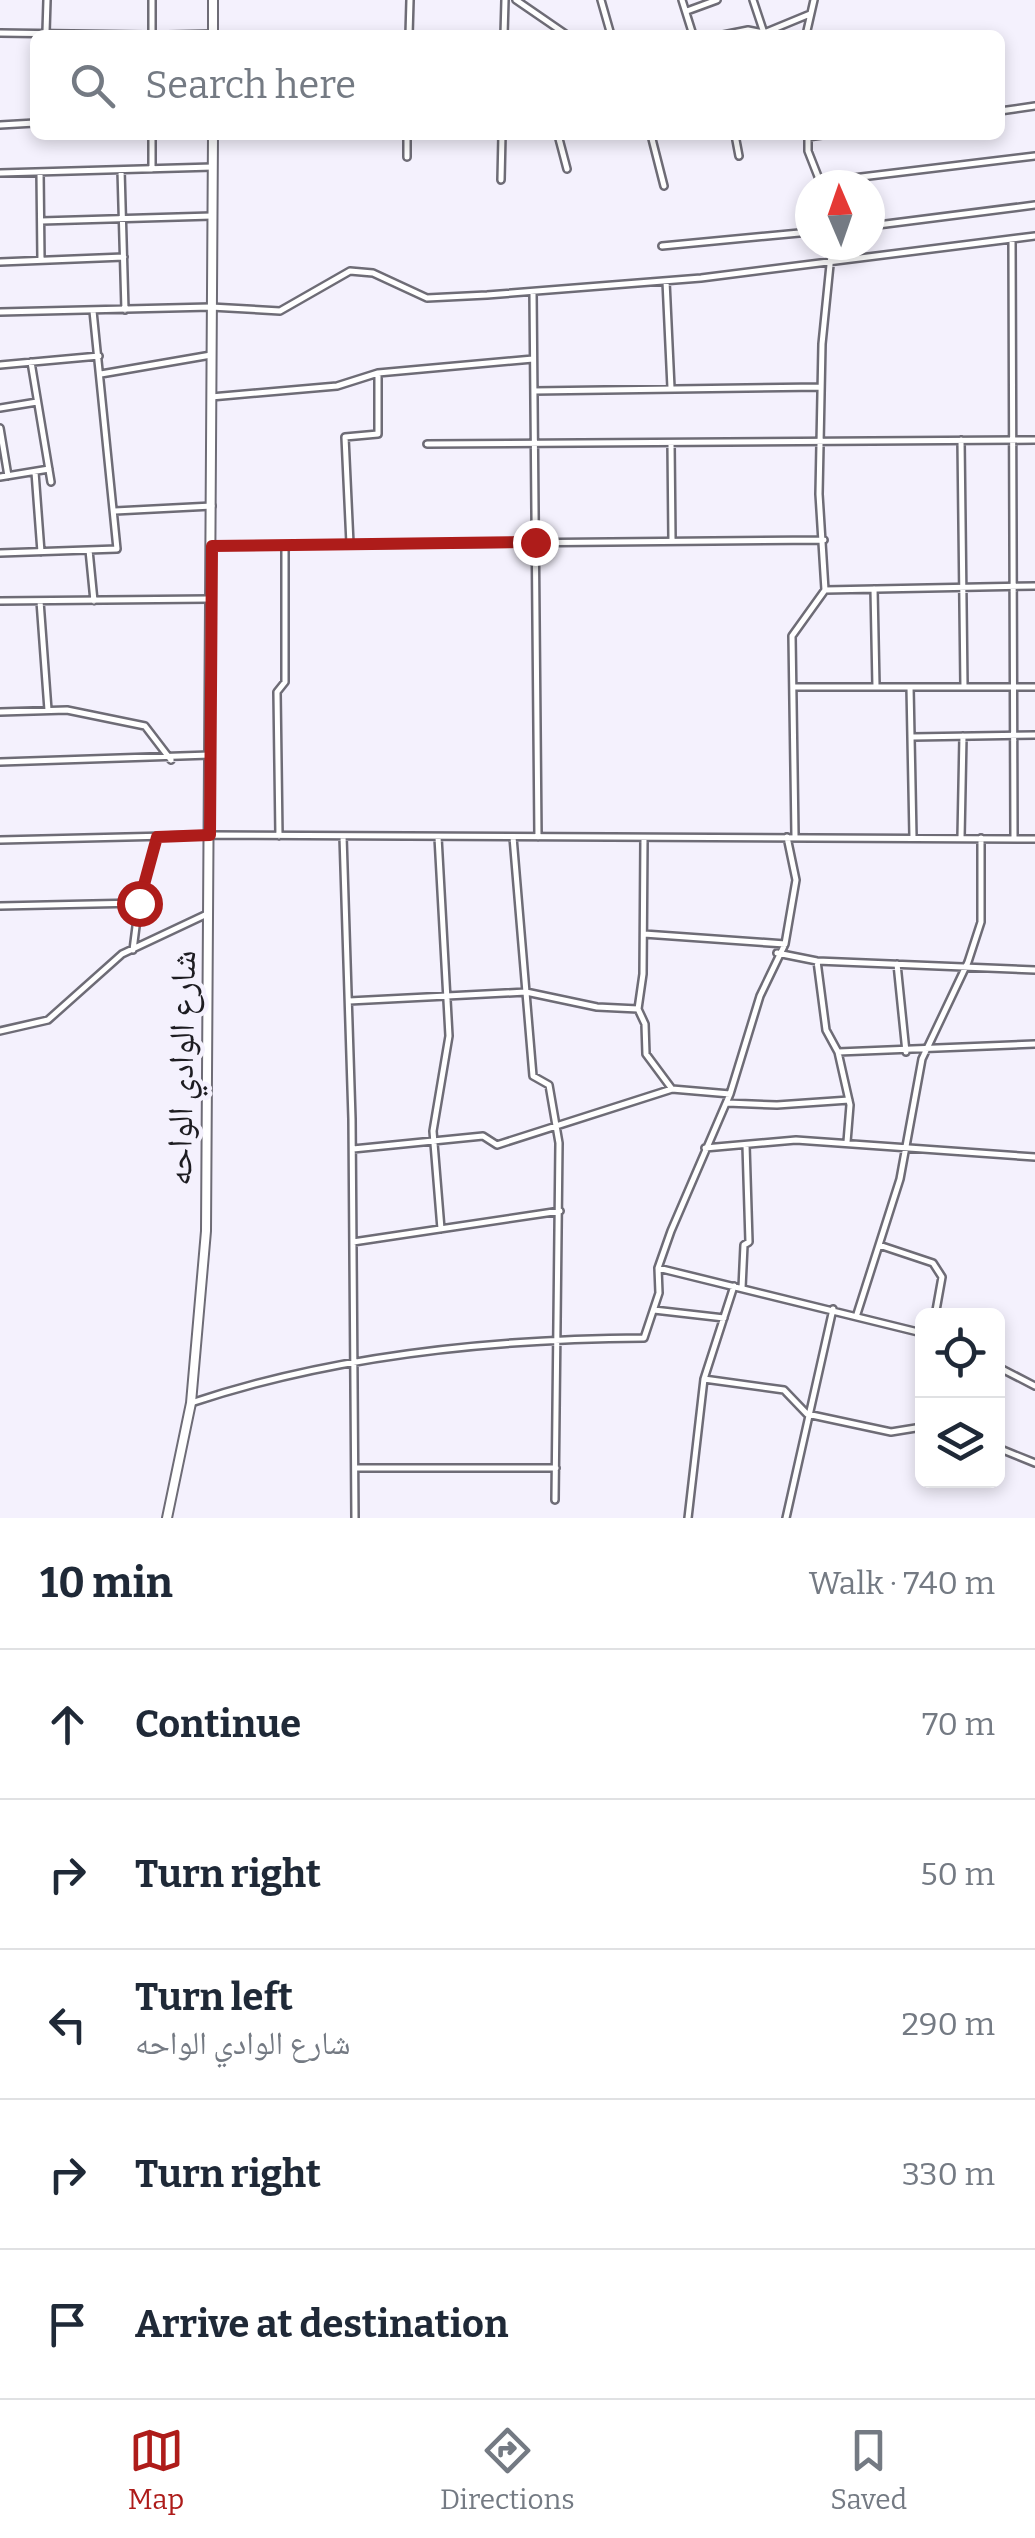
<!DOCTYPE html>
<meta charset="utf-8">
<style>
:root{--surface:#fff;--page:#f2f2f3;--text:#1f2937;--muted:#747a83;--line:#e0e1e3;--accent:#ae1c1a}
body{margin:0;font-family:Bitter,"Noto Naskh Arabic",serif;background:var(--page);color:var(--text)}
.controls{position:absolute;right:30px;bottom:30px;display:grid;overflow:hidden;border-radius:15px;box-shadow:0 5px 15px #0003}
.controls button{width:90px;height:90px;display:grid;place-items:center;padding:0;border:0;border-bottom:2px solid var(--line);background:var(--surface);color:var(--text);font:50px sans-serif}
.compass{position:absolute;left:795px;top:170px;width:90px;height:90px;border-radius:50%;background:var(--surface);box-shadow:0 5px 15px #0003;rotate:358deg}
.stop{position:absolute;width:30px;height:30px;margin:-22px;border:8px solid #ae1c1a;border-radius:50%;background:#fff}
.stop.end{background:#ae1c1a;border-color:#fff;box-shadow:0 2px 10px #0008}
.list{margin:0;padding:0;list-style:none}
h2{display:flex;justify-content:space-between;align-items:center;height:130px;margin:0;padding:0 40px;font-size:42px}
h2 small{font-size:32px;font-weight:400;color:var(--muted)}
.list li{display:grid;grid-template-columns:65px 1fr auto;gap:30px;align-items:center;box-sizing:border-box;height:150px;padding:0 40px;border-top:2px solid var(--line)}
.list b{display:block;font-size:38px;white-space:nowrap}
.list p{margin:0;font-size:32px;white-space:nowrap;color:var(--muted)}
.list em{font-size:32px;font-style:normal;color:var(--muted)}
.icon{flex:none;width:55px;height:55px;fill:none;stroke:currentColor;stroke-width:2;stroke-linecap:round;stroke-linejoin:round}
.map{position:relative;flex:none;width:1035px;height:1518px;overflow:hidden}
.search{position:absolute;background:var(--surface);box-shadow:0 5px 15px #0003;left:30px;right:30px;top:30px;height:110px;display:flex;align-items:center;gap:25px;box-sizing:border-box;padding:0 35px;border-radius:15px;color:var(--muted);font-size:38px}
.sheet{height:880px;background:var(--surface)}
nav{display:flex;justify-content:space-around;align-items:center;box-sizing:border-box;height:140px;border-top:2px solid var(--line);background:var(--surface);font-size:28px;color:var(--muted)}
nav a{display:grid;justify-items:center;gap:5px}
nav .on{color:var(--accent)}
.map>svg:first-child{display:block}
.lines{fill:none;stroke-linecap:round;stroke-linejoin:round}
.street-casing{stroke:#6e6c76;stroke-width:10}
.secondary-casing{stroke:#6e6c76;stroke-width:12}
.street{stroke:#fff;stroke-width:5}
.secondary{stroke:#fff;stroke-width:8}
.route{stroke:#ae1c1a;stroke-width:12}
.labels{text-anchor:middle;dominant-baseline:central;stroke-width:9;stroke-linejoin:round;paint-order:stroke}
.street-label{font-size:35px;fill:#1d1c21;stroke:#f4f1fd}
</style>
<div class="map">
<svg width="1035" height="1518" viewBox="0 0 1035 1518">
<rect width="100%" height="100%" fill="#f4f1fd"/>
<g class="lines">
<g class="street-casing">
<path id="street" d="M516,0L567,35
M601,0L611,35
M682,0L693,35
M753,0L764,33
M687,11L717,0
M46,32L47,0
M0,33L144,35
M152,35V0
M168,35L213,34
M409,35L410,0
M504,35L505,0
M723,35L748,30L764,33L810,14
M806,35L814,0
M1000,111L1035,106
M0,125L35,123
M558,135L567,169
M651,135L664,186
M735,135L739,156
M808,135V151L821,184
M808,137L822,135
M407,157V135
M152,169V135
M121,170L125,310
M40,172L41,260
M0,173L213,167
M501,180L502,135
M820,182L1035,156
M41,221L212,216
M870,226L1035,205
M1012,239L1014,838
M662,246L810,232
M0,262L124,257
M666,281L671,388
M533,292L538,837
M0,312L211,307L280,311L350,271L373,273L427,298L487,295L701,278L1035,236
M31,362L51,482
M0,365L99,356
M101,374L211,355
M534,391L821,387
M211,397L337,386L378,373L533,359
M0,408L37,402
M0,428L8,476
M961,440L964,687
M671,443L672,540
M427,444L1035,440
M35,472L41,552
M0,477L49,469
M115,511L212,506
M350,544L345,437L378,434V373
M212,546L824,540
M89,550L94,601
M0,553L117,549L93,311
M874,589L876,686
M825,590L1035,586
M0,601L209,599
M40,601L48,710
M793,687H1035
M910,687L913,837
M0,712L67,710L145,726L171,760
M913,737L1035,735
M0,762L210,755
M795,835L792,636L825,590L819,494L822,344L832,245
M279,836L277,692L285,682V545
M343,836L352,1119L355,1518
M438,837L449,1036L433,1131L441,1229
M513,837L533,1076L549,1085L559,1143L555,1500
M961,838L963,736
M0,840L210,835L1035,839
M0,906L139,903
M644,934L785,944
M133,950L139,903L157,837
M777,953L817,961L1035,970
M817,961L826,1030L838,1052L1035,1044
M897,964L906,1052
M349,1001L526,992L597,1007L638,1009L643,974L644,838
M638,1009L645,1024L646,1054L672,1089
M0,1031L48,1020L122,954L207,914
M838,1052L850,1105L847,1142
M727,1103L777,1105L849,1100
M705,1148L796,1140L1035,1157
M353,1149L483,1136L497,1145L672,1089L730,1094
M353,1242L560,1211
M879,1245L933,1263L942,1277L935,1316
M658,1268L922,1333
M742,1288L744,1245L749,1242L746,1145
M654,1310L724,1318
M857,1314L900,1179L922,1059L968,962L981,922V838
M998,1367L1035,1386
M704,1379L784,1390L807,1414L891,1432L922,1427
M191,1403C334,1355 493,1339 644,1338L659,1293L658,1268L671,1231L730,1094L760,996L785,944L796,880L787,837
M998,1448L1035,1463
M355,1468H556
M688,1518L704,1379L734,1286
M786,1518L833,1309"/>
</g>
<g class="secondary-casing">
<path id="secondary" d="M213,35V0
M167,1518L191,1403L206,1231L213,135"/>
</g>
<use href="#street" class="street"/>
<use href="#secondary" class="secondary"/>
</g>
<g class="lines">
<path class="route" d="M139,903L157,837L210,835L212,546L535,542"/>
</g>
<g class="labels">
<g class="street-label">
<text transform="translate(181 1068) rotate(-89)">شارع الوادي الواحه</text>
</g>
</g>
</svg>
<div class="controls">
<button><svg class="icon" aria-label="locate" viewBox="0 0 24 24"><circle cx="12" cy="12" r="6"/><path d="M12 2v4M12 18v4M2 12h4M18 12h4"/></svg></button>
<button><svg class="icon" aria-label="layers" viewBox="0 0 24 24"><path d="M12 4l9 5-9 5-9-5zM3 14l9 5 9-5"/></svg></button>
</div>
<svg class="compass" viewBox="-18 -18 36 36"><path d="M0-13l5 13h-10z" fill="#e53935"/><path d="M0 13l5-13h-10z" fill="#747a83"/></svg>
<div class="stop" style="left:139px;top:903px"></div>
<div class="stop end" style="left:535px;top:542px"></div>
<div class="search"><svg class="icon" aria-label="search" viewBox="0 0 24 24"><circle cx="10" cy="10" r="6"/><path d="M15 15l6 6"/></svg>Search here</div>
</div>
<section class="sheet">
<h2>10 min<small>Walk · 740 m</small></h2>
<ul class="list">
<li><svg class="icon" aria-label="ahead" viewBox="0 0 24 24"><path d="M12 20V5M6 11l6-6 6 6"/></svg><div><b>Continue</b></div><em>70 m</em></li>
<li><svg class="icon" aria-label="right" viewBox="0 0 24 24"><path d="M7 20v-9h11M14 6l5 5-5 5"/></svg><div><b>Turn right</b></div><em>50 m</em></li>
<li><svg class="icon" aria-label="left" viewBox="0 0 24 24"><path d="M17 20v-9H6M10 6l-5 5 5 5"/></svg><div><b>Turn left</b><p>شارع الوادي الواحه</p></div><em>290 m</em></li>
<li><svg class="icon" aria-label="right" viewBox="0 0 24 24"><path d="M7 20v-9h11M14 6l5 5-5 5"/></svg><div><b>Turn right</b></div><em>330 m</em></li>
<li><svg class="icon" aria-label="arrive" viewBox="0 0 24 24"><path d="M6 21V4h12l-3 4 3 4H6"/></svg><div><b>Arrive at destination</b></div></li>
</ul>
</section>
<nav>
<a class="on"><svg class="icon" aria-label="map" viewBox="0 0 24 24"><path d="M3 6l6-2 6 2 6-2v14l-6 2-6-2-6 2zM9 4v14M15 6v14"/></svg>Map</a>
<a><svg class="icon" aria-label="directions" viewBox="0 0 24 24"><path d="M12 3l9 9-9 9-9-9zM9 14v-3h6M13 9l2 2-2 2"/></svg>Directions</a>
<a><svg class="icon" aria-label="saved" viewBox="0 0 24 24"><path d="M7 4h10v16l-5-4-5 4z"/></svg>Saved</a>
</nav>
